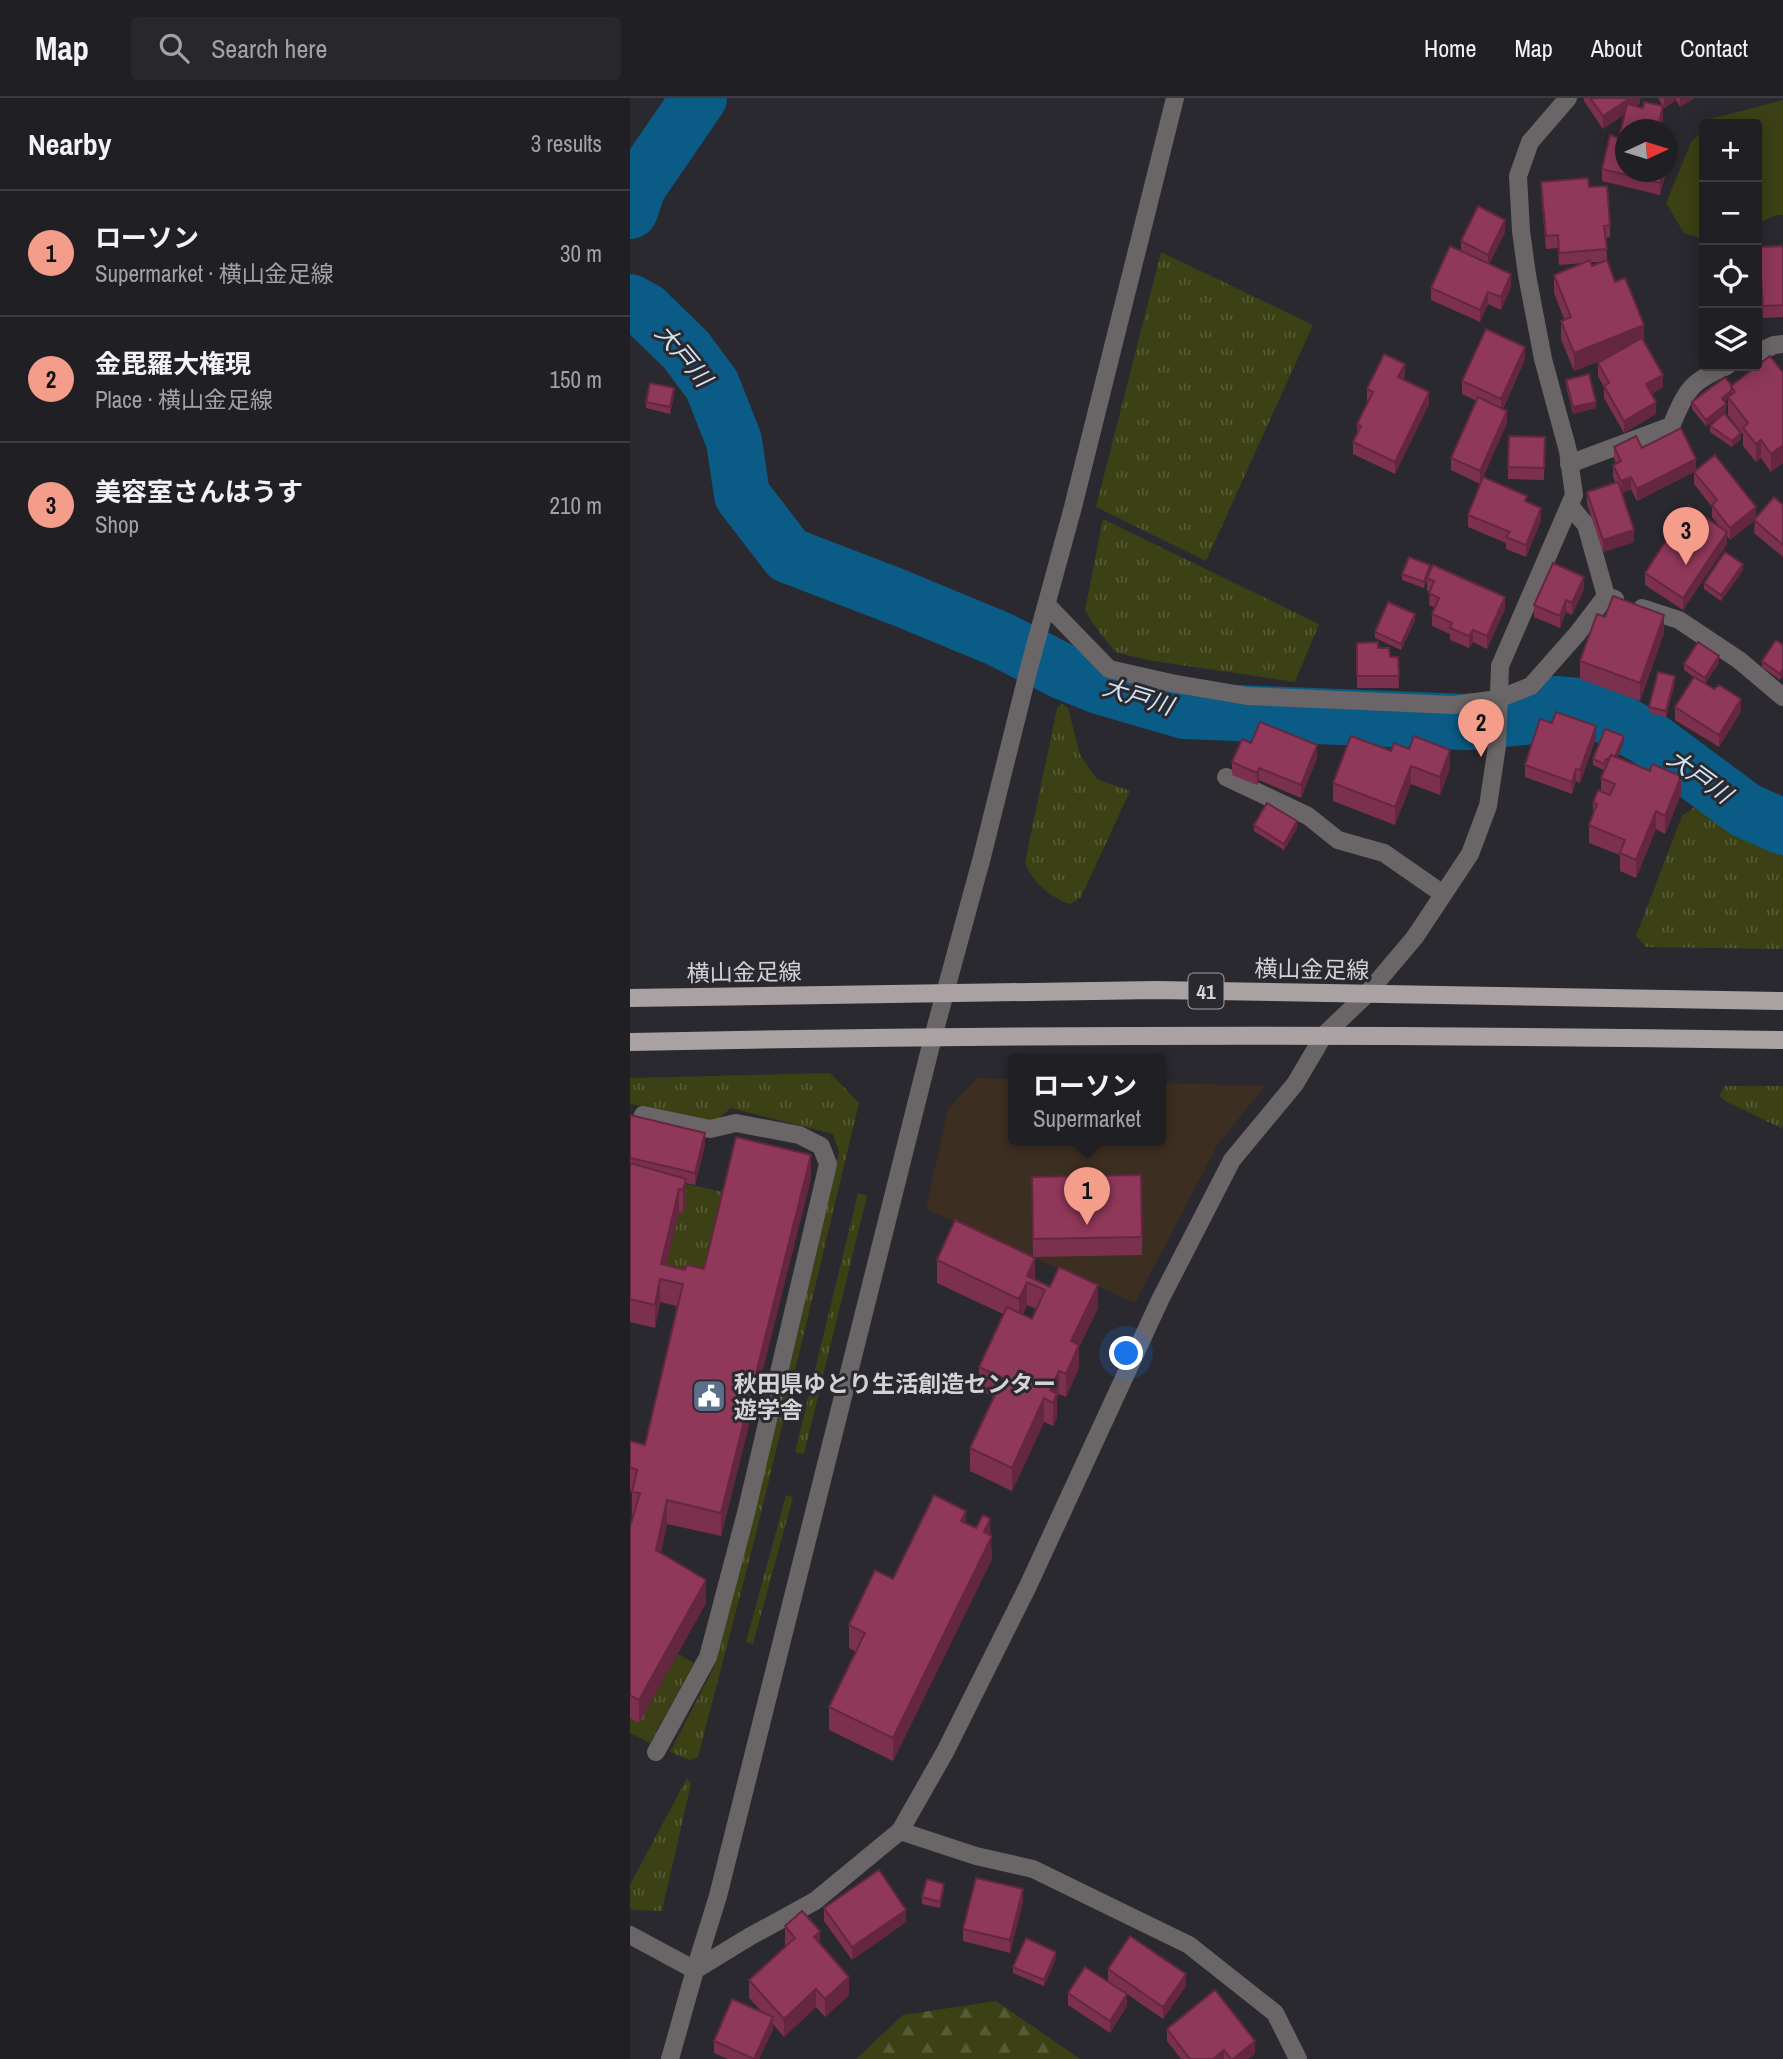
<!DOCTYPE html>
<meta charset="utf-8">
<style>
:root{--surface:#201f24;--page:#28272c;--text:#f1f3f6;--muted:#a2a2a6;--line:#3d3d41;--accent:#f49d8b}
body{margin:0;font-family:"Archivo Narrow","Noto Sans JP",sans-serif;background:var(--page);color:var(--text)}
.controls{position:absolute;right:21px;top:21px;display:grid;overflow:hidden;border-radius:7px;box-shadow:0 4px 18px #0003}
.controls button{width:63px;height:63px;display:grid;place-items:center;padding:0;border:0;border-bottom:2px solid var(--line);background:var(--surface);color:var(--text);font:35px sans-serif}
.compass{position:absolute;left:985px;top:21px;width:63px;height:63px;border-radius:50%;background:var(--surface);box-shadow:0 4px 18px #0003;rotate:86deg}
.you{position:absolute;left:497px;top:1256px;width:24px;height:24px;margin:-18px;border:5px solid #fff;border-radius:50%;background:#1a73e8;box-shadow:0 0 0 10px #1a73e833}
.badge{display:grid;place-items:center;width:46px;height:46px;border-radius:50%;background:var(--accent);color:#111;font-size:23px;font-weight:700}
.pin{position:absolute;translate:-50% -58px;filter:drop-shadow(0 2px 4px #0008)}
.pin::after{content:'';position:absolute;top:37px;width:24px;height:21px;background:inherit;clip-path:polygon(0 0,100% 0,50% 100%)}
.popup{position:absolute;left:378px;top:956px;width:158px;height:91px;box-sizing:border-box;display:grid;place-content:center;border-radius:7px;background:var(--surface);filter:drop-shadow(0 2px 5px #0005);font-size:23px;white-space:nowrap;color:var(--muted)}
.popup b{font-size:26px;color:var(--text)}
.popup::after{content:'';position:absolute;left:50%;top:100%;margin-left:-14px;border:14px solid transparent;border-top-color:var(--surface)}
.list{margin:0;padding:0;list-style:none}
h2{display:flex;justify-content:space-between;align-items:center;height:91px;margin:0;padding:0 28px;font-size:30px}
h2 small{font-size:23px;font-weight:400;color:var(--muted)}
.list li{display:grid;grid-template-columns:46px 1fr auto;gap:21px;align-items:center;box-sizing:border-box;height:126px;padding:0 28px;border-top:2px solid var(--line)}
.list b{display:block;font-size:26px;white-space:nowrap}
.list p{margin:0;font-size:23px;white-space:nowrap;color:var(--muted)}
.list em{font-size:23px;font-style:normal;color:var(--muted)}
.icon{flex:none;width:38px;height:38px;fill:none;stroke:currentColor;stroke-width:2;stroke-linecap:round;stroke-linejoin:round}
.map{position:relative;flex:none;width:1153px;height:1961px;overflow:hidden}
header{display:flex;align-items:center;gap:42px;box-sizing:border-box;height:98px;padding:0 35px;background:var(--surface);border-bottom:2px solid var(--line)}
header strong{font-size:33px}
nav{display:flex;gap:38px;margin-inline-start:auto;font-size:24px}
.search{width:490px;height:63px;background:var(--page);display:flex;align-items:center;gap:18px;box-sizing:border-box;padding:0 24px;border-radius:7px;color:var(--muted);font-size:26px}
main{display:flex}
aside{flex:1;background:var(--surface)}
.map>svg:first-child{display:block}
.commercial{fill:#3d2e22}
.grass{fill:url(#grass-tufts)}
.forest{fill:url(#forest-firs)}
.park{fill:#3b4015}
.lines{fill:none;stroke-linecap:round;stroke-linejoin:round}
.river{stroke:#0a5b85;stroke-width:56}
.minor{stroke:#6a6667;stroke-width:18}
.major{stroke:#aaa2a2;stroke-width:18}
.wall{fill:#7b304d;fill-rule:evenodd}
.shaded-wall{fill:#64273f}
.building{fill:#8f385a;stroke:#64273f;stroke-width:2}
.labels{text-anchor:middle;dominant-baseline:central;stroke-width:6;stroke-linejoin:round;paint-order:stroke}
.shield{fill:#2b2930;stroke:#a19fa4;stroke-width:2}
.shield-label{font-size:21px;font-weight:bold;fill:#d3d2d6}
.street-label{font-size:23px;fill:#d3d2d6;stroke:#2b2930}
.poi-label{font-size:23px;font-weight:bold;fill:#d3d2d6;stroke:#2b2930;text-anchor:start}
.water-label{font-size:24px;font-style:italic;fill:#cfe4f3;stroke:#2b2930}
</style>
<header>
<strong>Map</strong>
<div class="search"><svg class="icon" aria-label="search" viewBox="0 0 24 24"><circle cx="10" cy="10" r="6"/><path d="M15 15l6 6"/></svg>Search here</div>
<nav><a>Home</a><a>Map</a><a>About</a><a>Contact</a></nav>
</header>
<main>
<aside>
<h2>Nearby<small>3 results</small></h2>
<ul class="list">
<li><span class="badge">1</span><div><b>ローソン</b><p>Supermarket · 横山金足線</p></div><em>30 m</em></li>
<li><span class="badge">2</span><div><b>金毘羅大権現</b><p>Place · 横山金足線</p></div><em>150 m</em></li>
<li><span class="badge">3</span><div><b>美容室さんはうす</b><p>Shop</p></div><em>210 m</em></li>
</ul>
</aside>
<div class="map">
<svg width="1153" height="1961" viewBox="0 0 1153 1961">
<defs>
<pattern id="grass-tufts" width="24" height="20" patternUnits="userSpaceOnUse" patternTransform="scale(1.75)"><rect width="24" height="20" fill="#3b4015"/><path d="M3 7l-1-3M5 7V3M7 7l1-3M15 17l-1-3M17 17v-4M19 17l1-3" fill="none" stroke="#565b36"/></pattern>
<pattern id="forest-firs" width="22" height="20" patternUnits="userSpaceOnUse" patternTransform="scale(1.75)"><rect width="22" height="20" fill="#3b4015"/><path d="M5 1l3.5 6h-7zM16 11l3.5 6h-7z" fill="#565b36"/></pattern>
</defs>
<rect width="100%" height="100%" fill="#2b2930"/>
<path class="commercial" d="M347,980L383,981L384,1041H530L531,985L635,988L588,1046L505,1205L296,1111L318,1011Z"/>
<path class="grass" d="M531,154L683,227L576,463L466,409Z
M473,421L689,526L665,584L517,562L485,554L464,527L455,512Z
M432,606L438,610L450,657L467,681L500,693L451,799L440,806C421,800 401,783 395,764L427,610Z
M1066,708L1153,748V851L1016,849L1006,838L1052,718Z
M200,975L229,1005L126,1436L68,1659L60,1662L40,1654L84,1569L209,1054L203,1036L101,1010L84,1024L1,1006L0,1009V980Z
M1095,988H1153V1031L1095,1003L1089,997Z
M0,1074L98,1095L74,1194L31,1190L49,1114Z
M228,1095L237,1098L174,1356L165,1354Z
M156,1397L163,1399L123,1546L116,1544Z
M48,1556L64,1565L20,1645L0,1635V1620L9,1625Z
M57,1680L61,1686L32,1813L3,1812L0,1810V1787Z"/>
<path class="forest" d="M366,1903L450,1961H226L273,1917Z"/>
<path class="park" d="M1153,2V117H1147L1127,126V26H1078L1084,20Z
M1074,31V141L1054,135L1036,105L1061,44Z"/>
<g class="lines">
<path class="river" d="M0,113L8,89L69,0
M0,204L16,213L56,252L82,287L104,343L112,397L158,457L270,500L369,541L434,574L469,588L555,613L837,624L894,619L926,606L960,609L1018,640L1115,712L1153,729"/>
<path class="minor" d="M1127,255L1144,247L1153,246
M939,366L1041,328C1057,292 1059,284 1097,268
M940,408L956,427L976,498L985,501
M417,507L479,571L541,585L617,598L823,607L868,601L901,588L947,536L976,498
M1012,510L1049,522L1109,562L1153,599
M596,679L678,718L708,742L754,755L813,796
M13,1017L80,1031L106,1025L169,1037L191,1048L198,1066L116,1415L78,1559L26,1654
M270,1733L346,1758L403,1771L559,1847L645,1915L668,1961
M0,1837L65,1872L119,1839L185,1803L270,1733L315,1654L398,1488L530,1202L602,1062L665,986L694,937L736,897L785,839L840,756L858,708L867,648L870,568L944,397L938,353L913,261L897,177L891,133L888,78L900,44L938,0
M40,1961L65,1872L88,1798L303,939L352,759L399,570L443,409L545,0"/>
<path class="major" d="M0,900L526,892L1153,903
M0,944C384,936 769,936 1153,942"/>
</g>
<path class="wall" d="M954,0H1010V5L1006,8L1033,21L1030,32H996V74H1036L1030,97L972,83V71L989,40L995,16L973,31L954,3Z
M1028,0H1064L1050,9L1046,2L1034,10Z
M911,84L959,89L980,127V139L976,140L977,162L985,184L1014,242L1033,289L1022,296L1026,316L994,335L974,300V289L968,278V265L977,260L944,273L931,241V223L934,221L924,195V177L953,165L929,167L928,150L916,151L911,96ZM973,163L962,168L961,164H969Z
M875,134L859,166L881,189L871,212L858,206L850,224L801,202V190L831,153V143Z
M1153,148V219L1133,220L1129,149Z
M895,261L873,311L877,325L850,386L821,372V360L847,303L832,296V283Z
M1153,275L1141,374L1131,360L1126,364L1113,348V336L1098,317V301L1095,304L1096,313L1076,328L1062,311V304L1102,288Z
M775,278L773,281L799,306L765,376L723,356V344L727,336V326L738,304L737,303V291Z
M936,282L966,310L943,316L936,288Z
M44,297L40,316L16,310V304Z
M1080,328L1111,341L1102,349L1080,334Z
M879,338L915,339L914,382L878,381Z
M984,349L1012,350L1066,372L1126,420L1153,407V459L1124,435L1125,422L1100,442L1097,438V446L1053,512L1015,487V475L1090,429L1082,419V409L1064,386V374L1007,403L1001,391L992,395L1004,444L973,454L957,406V394L985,384L983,379V367L986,365L984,361Z
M897,404L911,422L896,459L876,451V445L838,429V417Z
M1113,472L1091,503L1074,491V485Z
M800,473L794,490L772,482V476Z
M797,480L875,511L857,551L843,544L839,550L820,542V536L802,528V516L805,510L799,507L800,493H797Z
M954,491L942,517L936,514L930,530L904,519V507Z
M785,522L771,552L745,540V534Z
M1034,535L1010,603L950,581V563Z
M727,545L748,550L760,559H768L769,590H727Z
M1153,547V578L1150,582L1132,569V563Z
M1089,565L1075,585L1111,613L1089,649L1045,622V609L1064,579L1054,572V566Z
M1045,584L1036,619L1019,615V609Z
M966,640L950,685L946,683L942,696L895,679V667Z
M994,644L987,659L1051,696L1035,736L1026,731L1006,780L990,773V757L959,745V727L963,718V705L971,693V680L974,672L963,667V661Z
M621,645L687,660L671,700L629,682L627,687L602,677V664Z
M761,653L820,670L810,697L781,686L765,727L703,703V685Z
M624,727L667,730L654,752L624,733Z
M0,1017L75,1047L65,1087L56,1085V1104L53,1115L49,1114L36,1168L55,1172L74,1171L181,1080L91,1438L37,1426L31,1455L76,1505L9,1625L0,1620V1429L4,1417H2V1393H0V1343L15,1347L47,1208L30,1204L25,1230L0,1224Z
M402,1079L512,1139V1157L403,1159Z
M307,1162L405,1182L468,1210L449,1249V1270L436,1299L429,1296L427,1300V1319L423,1328L414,1324L382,1393L340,1373V1350L364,1299L349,1292V1269L373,1216L307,1185ZM397,1207L406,1211L402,1221L393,1216Z
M336,1425L360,1437L362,1461L263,1663L199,1632V1609L226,1554L219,1550V1527L263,1481Z
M314,1792L310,1810L292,1806V1799Z
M393,1803L380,1855L333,1843V1831Z
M194,1810L276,1824L222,1862L194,1823Z
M155,1828L190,1845L219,1897L195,1919L186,1909L154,1939L143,1926V1931L129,1961H97L84,1955V1943L131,1913L119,1900V1882L156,1848L155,1846Z
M426,1860L414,1888L383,1875V1869Z
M478,1871L556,1888L533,1921L497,1896V1908L480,1935L438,1907V1895L478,1883Z
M537,1931L625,1956L618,1961H551L537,1943Z"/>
<path class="shaded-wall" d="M1000,0H1010V5L973,31V18Z
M1034,0H1046V2L1034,10Z
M1050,0H1064L1050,9Z
M1033,8V21L1030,32H1027Z
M1041,42V54L1038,68V55Z
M1033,74H1036L1030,97V85Z
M875,122V134L858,169V157Z
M881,176V189L871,212V199Z
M858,194V206L850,224V212Z
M1014,227V245L944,273V255Z
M895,249V261L871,314V301Z
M775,266V278L768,291V279Z
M1033,277V289L1016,299V286Z
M44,290V297L40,316V309Z
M1101,293V299L1092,306V300Z
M799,294V306L765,376V364Z
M966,304V310L943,316V309Z
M1026,304V316L994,335V323Z
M1096,306V313L1076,328V322Z
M877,313V325L850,386V373Z
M1111,335V341L1102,349V343Z
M1131,342V360L1126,364V346Z
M1153,347V365L1141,374V356Z
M1066,361V373L1007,403V391Z
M1001,379V391L991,396V383Z
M1126,409V421L1100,442V430Z
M911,410V422L896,459V447Z
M1004,432V444L973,454V442Z
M1097,434V446L1053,512V500Z
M1113,466V472L1091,503V497Z
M800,467V473L794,490V484Z
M954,479V491L942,517V505Z
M875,499V511L857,551V538Z
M936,502V514L930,530V518Z
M785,516V522L771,552V546Z
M1034,517V535L1010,603V585Z
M843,532V544L839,550V538Z
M1089,558V565L1075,586V580Z
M1153,571V578L1150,582V576Z
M1045,578V584L1036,619V613Z
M1111,601V613L1089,649V637Z
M966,628V640L950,685V672Z
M994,638V644L983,670V664Z
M687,647V660L671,700V687Z
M820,652V670L810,697V679Z
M781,668V686L765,727V709Z
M629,670V682L627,687V675Z
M946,671V683L942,696V684Z
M1051,678V696L1035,736V718Z
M1026,713V731L1006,780V762Z
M667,723V730L654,752V746Z
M75,1035V1047L65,1087V1075Z
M181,1057V1080L91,1438V1415Z
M56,1081V1104L53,1115V1092Z
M49,1091V1114L33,1182L31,1166Z
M405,1160V1183L397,1178Z
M30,1181V1204L25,1230V1207Z
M397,1184V1207L389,1224V1201Z
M468,1187V1210L449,1249V1270L436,1299V1276L441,1243Z
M429,1273V1296L427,1300V1319L423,1328V1305L420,1292Z
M414,1300V1324L382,1393V1370Z
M37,1402V1426L26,1476V1452Z
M336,1413V1436L331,1423Z
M360,1421L362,1461L263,1663V1640Z
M76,1482V1505L9,1625V1602Z
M314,1786V1792L310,1810V1804Z
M393,1791V1803L380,1855V1842Z
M276,1812V1824L222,1862V1849Z
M190,1833V1851L184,1839Z
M426,1854V1860L414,1888V1882Z
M556,1876V1888L533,1921V1909Z
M219,1879V1897L195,1919V1901Z
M186,1891V1909L154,1939V1921Z
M497,1896V1908L480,1935V1923Z
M143,1919V1931L129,1961H124Z
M625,1943V1956L618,1961H603Z
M594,1952V1961H583Z"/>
<path class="building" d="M960,0H1000L973,18Z
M1014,4L1033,8L1027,32H996V74H1033L1030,85L972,71L980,37L989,40L997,6L1013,10Z
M1038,41L1041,42L1038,55Z
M958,80L959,89L977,88L980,127L974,128L977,151L929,155L928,137L916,138L911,84Z
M848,108L875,122L858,157L831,143Z
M820,148L881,176L871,199L858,194L850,212L801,190Z
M1153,148V207L1133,208L1129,149Z
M960,162L962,168L977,162L985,184L995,180L1014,227L944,255L931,223L941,219L924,177Z
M856,231L895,249L871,301L832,283Z
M1012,240L1033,277L1016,286L1026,304L994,323L974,288L979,285L968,265Z
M754,256L775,266L768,279L799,294L765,364L723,344L731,328L727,326L743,294L737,291Z
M1140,258L1153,275V347L1141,356L1131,342L1126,346L1113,330L1118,325L1098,299L1105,294L1101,288Z
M959,276L966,304L943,309L936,282Z
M1095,279L1102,288L1101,293L1092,300L1096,306L1076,322L1062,304Z
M20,285L44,290L40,309L16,304Z
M848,299L877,313L850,373L821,360Z
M1094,315L1111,335L1102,343L1080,328Z
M1051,330L1066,361L1007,391L1001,379L991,383L983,367L991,363L984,349L1006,338L1012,350Z
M879,338L915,339L914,370L878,369Z
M1085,357L1126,409L1100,430L1082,407L1087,402L1064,374Z
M853,379L897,398L895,403L911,410L896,447L876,439L880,434L838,417Z
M988,384L1004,432L973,442L957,394Z
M1144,399L1153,407V447L1124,422Z
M1059,408L1097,434L1053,500L1015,475Z
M1095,454L1113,466L1091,497L1074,485Z
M779,459L800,467L794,484L772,476Z
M923,465L954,479L942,505L936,502L930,518L904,507Z
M803,467L875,499L857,538L843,532L839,538L820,530L822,525L802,516L809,500L799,495L804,483L797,480Z
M983,498L1034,517L1010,585L950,563L967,516L975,519Z
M758,504L785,516L771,546L745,534Z
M1146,542L1153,547V571L1150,576L1132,563Z
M748,544V550H759L760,559H768L769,578H727V545Z
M1068,544L1089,558L1075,580L1054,566Z
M1028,574L1045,578L1036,613L1019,609Z
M1064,579L1084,591L1089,587L1111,601L1089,637L1045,609Z
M926,614L966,628L950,672L946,671L942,684L895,667L910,621L922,625Z
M630,624L687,647L671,687L629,670L627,675L602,664L612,641L621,645Z
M975,631L994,638L985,659L981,657L978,662L976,661L974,666L963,661Z
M721,638L761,653L764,645L779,651L784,638L820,652L810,679L781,668L765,709L703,685Z
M981,657L1020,673L1022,666L1051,678L1035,718L1026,713L1006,762L990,755L995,742L959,727L967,706L963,705L968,692L980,697L985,686L971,680Z
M637,705L667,723L654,746L624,727Z
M0,1017L75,1035L65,1075L0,1060Z
M106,1039L181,1057L91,1415L37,1402L26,1452L76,1482L9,1602L0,1597V1429L10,1395L2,1394L7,1372L0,1369V1343L15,1347L53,1186L30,1181L25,1207L0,1201V1065L56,1081L53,1092L49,1091L31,1166L55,1172L57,1167L74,1171Z
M511,1077L512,1139L403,1141L402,1079Z
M325,1122L405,1160L397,1178L420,1189L429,1169L468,1187L441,1243L449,1247L436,1276L429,1273L420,1292L427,1296L423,1305L414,1300L382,1370L340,1350L373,1280L349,1269L377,1209L402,1221L415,1192L397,1184L389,1201L307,1162Z
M304,1397L336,1413L331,1423L346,1430L353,1417L360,1421L354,1434L362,1438L263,1640L199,1609L235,1535L219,1527L245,1472L263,1481Z
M249,1772L276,1812L222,1849L194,1810Z
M346,1780L393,1791L380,1842L333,1831Z
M297,1781L314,1786L310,1804L292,1799Z
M172,1813L190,1833L184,1839L219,1879L195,1901L186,1891L154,1921L119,1882L165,1840L155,1828Z
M500,1838L556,1876L533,1909L478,1871Z
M396,1840L426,1854L414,1882L383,1869Z
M455,1869L497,1896L480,1923L438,1895Z
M585,1892L625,1943L603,1961H601L594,1952L583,1961H560L537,1931Z
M102,1901L143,1919L124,1961L84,1943Z"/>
<defs>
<g id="civic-square" transform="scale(1.75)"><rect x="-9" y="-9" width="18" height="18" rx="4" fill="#5c6f8a" stroke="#2b2930"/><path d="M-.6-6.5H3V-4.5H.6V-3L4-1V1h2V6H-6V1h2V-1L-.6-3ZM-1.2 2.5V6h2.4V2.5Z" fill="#fff"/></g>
</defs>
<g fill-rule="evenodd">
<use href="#civic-square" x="79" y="1298"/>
</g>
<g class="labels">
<rect class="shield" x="558.5" y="875.5" width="35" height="35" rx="5"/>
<g class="shield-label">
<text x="576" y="893">41</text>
</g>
<g class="street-label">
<text transform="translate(682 871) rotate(1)">横山金足線</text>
<text transform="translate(114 874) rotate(-1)">横山金足線</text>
</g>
<g class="poi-label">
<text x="104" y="1285">秋田県ゆとり生活創造センター<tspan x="104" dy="26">遊学舎</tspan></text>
</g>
<g class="water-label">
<text transform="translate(54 257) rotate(50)">大戸川</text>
<text transform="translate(508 598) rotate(17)">大戸川</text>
<text transform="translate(1070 678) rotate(36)">大戸川</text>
</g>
</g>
</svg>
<div class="controls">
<button>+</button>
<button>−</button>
<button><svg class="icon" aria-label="locate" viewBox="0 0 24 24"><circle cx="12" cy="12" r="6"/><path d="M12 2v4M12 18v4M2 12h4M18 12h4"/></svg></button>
<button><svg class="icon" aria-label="layers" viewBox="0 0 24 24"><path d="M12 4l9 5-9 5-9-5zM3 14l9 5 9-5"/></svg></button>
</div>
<svg class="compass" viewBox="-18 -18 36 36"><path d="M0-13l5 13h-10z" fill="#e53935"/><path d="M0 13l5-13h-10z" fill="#a2a2a6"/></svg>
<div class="you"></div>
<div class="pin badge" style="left:457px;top:1127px">1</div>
<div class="popup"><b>ローソン</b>Supermarket</div>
<div class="pin badge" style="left:851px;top:659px">2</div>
<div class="pin badge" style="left:1056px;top:467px">3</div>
</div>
</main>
